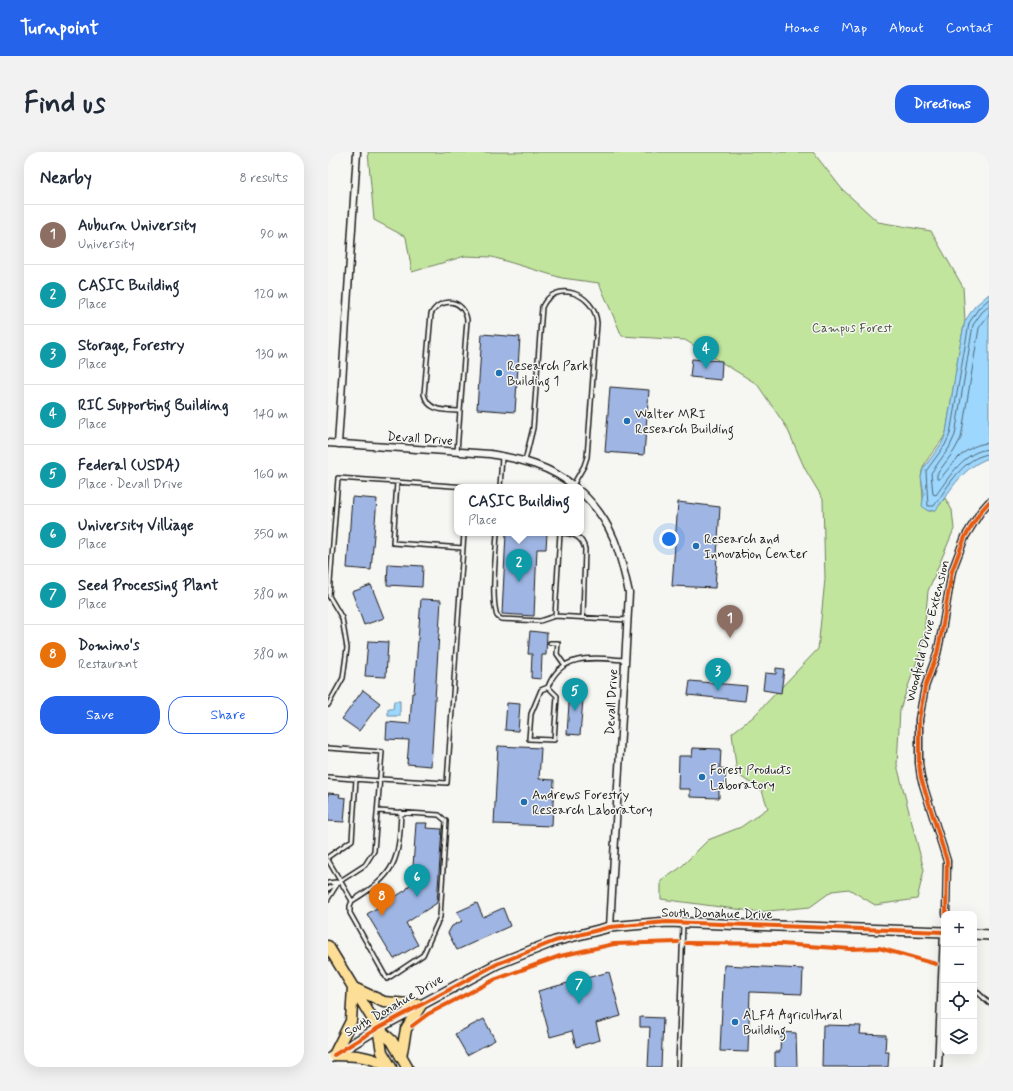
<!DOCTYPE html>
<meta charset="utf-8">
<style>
:root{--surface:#fff;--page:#f2f2f3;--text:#1f2937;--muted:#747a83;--line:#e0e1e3;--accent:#2563eb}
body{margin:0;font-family:Mynerve,sans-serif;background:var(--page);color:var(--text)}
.controls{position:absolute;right:12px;bottom:12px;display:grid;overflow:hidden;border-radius:8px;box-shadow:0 4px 16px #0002}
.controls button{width:36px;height:36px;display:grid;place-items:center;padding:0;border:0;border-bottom:1px solid var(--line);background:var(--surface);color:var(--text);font:20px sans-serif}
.you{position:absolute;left:341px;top:387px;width:14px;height:14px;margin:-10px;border:3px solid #fff;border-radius:50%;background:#1a73e8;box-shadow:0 0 0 6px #1a73e833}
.badge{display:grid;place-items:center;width:26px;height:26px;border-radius:50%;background:var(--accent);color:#fff;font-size:13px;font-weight:700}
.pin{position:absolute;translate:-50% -33px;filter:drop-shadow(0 1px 2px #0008)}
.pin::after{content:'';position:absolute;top:21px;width:14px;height:12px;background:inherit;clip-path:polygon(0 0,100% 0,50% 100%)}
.popup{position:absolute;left:126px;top:332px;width:130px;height:52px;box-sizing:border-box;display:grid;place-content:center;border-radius:8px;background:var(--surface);filter:drop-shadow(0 1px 3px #0005);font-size:13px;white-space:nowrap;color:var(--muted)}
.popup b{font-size:15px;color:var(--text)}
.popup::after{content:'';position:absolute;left:50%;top:100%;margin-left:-8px;border:8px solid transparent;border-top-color:var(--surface)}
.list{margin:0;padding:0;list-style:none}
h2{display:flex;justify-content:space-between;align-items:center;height:52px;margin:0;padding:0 16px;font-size:17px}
h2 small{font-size:13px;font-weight:400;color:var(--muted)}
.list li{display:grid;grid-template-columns:26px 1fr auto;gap:12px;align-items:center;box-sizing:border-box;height:60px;padding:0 16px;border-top:1px solid var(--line)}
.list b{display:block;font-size:15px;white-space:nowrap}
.list p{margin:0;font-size:13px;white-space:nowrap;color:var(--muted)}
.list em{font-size:13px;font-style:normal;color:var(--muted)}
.actions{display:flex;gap:8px;padding:12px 16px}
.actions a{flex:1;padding:9px 0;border:1px solid var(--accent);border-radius:16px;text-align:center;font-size:14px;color:var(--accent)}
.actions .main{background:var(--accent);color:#fff}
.icon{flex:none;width:22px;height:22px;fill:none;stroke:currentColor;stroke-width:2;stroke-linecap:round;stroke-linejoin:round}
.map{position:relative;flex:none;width:661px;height:915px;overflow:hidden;border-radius:16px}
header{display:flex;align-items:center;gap:24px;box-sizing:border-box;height:56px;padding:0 20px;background:var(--accent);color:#fff}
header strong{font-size:19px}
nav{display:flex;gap:22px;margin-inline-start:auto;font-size:14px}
.intro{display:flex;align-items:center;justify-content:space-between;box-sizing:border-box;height:96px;padding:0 24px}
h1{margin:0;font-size:28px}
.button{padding:10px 18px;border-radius:16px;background:var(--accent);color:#fff;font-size:14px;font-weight:700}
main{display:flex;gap:24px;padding:0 24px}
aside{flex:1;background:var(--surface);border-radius:16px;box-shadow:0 4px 16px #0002}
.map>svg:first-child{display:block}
.green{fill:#c2e59e;stroke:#6f805d}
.water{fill:#9dd7fd;stroke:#698ca3}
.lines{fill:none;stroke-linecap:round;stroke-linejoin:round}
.shore{stroke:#506776;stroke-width:1}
.building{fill:#9fb6e4;stroke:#1c1c1c}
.lane-casing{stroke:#1c1c1c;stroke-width:6}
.street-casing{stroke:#1c1c1c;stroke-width:9}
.secondary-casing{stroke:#1c1c1c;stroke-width:12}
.primary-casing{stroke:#1c1c1c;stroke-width:13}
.lane{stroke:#f6f6f2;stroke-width:3}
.street{stroke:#f6f6f2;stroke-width:6}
.secondary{stroke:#f6f6f2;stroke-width:9}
.primary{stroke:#fcde96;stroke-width:10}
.cycleway-casing{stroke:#f6f6f2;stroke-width:6}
.cycleway{stroke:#e8590c;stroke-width:4}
.poi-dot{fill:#1f6fb2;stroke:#f6f6f2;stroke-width:1.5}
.labels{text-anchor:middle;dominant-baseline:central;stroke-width:3;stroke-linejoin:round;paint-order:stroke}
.park-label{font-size:13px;fill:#4e5843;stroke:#f6f6f2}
.poi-label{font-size:13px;fill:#1c1c1c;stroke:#f6f6f2;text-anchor:start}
.street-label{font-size:13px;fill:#1c1c1c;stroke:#f6f6f2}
</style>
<header>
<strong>Turnpoint</strong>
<nav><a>Home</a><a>Map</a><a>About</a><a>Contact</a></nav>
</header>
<div class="intro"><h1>Find us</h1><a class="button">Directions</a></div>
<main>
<aside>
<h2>Nearby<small>8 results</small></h2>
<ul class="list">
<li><span class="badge" style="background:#8d6e63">1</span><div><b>Auburn University</b><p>University</p></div><em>90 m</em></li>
<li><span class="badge" style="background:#0f9aa8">2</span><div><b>CASIC Building</b><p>Place</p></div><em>120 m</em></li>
<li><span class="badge" style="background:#0f9aa8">3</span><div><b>Storage, Forestry</b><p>Place</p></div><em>130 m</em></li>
<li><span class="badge" style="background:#0f9aa8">4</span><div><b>RIC Supporting Building</b><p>Place</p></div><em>140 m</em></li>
<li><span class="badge" style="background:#0f9aa8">5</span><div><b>Federal (USDA)</b><p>Place · Devall Drive</p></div><em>160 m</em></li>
<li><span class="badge" style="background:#0f9aa8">6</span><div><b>University Villiage</b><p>Place</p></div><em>350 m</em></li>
<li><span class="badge" style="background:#0f9aa8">7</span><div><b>Seed Processing Plant</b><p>Place</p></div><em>380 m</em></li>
<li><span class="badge" style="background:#e8710a">8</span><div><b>Domino's</b><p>Restaurant</p></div><em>380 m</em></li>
</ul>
<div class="actions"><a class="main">Save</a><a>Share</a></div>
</aside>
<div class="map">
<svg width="661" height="915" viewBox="0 0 661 915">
<rect width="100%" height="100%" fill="#f6f6f2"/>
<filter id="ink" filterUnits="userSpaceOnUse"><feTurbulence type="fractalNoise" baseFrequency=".025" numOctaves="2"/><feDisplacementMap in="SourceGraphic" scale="8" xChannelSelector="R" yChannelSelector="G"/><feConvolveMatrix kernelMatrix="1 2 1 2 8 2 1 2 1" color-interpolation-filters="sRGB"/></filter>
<g filter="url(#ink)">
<path class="green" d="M40,0H485L514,37L550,70L603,79L635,135L637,169L632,193L618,281C612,294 598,305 594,319C592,326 596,344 595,354C603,366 611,354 617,346L624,358L626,377L600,439L595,492L572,557L569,613L596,718L589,747L547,753L521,737L504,739L482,755L430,760L333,747V729L352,716L380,688L413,675L440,656L434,639L409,622L404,581L425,565L490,497L497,427L495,347L477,317L459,276L429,232L357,188L294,184L271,131L234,126L164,105L137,104L84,120L78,85L46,68Z"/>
<path class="water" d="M661,142V306C635,315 624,336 608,358L600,359L594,354L596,341L593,325L595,317L614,291L618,281L632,193L637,169L647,154Z
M66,549H72V564H60V557H65Z"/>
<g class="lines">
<path class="shore" d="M661,147L650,157L641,171L622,282L617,293L598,319L600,354H606C620,335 635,305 661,302
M661,154L654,160L645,173L627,283L621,296L603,321L605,342L608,343C622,324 636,299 661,297
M661,162L651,176L633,286L626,299L609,322V327H612C625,311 638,292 661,291"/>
</g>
<path class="building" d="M154,182L192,185L187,260L149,257Z
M364,207L394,209L393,228L362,225Z
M282,235L321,238L316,303L277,300Z
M24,345L49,347L43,418L19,416Z
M350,350L392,355L387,436L344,434Z
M178,381H219L218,397H209L206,464L174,462Z
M60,412L95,414L94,435L59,433Z
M43,433L56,466L36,473L24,440Z
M93,447L113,448L103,614L79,612L81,588L58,587L59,570L82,572L84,541H86Z
M202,479L219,481L218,503H214L213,527L203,526L204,502H200Z
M40,489L60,490L58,525L37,524Z
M448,516L456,517L453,541L435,538L437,521L448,522Z
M362,529L419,534L417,549L360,543Z
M242,536H256L252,583L239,582Z
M35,538L52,551L31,579L14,567Z
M179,551L192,552L190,579L177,578Z
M170,594L213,596L211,627L226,628L224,674L166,672Z
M365,596L393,597L392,616L398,617L397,635L391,634V646L362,645V637H350L351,604H364Z
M0,641L12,642L11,645L18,646L16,670L0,669Z
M88,671H99L98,676L114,677L109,751L78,771L90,793L66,807L39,762L78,738L84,729Z
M149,751L155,765L175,756L182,774L129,798L120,781L124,774L134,769L129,760Z
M396,813L475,817L474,842L422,840L420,900L392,899Z
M281,820L293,864L268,871L272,888L248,895L244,879L222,885L210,839Z
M312,865L335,866L333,915H320L322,875H312Z
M156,867L167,888L139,903L127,882Z
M495,873L533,874L532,882L558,883L557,900H561L560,915H494Z
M453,880L468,881L469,915H447V900H452Z"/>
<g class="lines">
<g class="lane-casing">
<path id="lane" d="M129,300L132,259C117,258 100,260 96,242L103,162C113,144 136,147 139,168L132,259
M197,309L205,276L214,155C227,127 267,141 269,171L259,305L256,314L245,333
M69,330L65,391L135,396
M172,335L174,305
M169,381C168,401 163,442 168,460C168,464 170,465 173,467L212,469L227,464L300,468
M234,381C247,382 254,385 257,397L255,465
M227,464L232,381
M222,491H230L229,502L236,512
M220,535L229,544L226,588L201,587L203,562L213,538L220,535C233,500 266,506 297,508
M0,553L15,526L19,496L14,466L1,444L10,326L139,335
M0,596L54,600L46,699L37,713L0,737
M0,625L52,629
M52,627L119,631L136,381
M0,705L24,688L28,627
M0,708L24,749C68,722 71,710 73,660
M0,731L8,730
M0,747L10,731
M24,749L22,754V761L59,827L95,803L112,765L118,669L111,663L50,659
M646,837L661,851
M350,915L355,772"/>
</g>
<g class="street-casing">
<path id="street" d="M0,291L162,302C192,307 223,314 247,335
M10,292L29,0
M253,340C285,370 292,400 301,441L282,775
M618,762L619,709L593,626L591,611V567L597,535L609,502L614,478L624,419L637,385L653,359L661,350
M610,915L616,781"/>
</g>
<g class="secondary-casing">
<path id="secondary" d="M646,782L661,783
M0,907L50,876L169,812L227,789L282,775L339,770L616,780"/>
</g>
<g class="primary-casing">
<path id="primary" d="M0,794L50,876L64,889L79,915
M25,835L23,869L6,903C27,903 43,904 61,915
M26,836L56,850L93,853
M50,876L54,900L63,915
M73,905L78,877L93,853"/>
</g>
<use href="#lane" class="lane"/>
<use href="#street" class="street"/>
<use href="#secondary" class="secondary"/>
<use href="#primary" class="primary"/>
<g class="cycleway-casing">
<path id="cycleway" d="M618,762L619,709L593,626L591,611V567L597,535L609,502L614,478L624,419L637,385L653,359L661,350
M358,791L453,792L522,797L551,796L608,812
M84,874L100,862L166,828L232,804L286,792L350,790
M6,903L50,876L169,812L227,789L282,775L339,770L616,780"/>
</g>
<use href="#cycleway" class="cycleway"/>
</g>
</g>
<g class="poi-dot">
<circle cx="171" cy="221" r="4"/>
<circle cx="299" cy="269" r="4"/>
<circle cx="368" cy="394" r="4"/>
<circle cx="374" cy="625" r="4"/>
<circle cx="196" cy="650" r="4"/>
<circle cx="407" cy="870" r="4"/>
</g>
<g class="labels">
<g class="park-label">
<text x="524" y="176">Campus Forest</text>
</g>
<g class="poi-label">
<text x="179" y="214">Research Park<tspan x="179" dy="15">Building 1</tspan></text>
<text x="307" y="262">Walter MRI<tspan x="307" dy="15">Research Building</tspan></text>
<text x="376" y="387">Research and<tspan x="376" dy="15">Innovation Center</tspan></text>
<text x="382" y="618">Forest Products<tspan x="382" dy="15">Laboratory</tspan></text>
<text x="204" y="643">Andrews Forestry<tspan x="204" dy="15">Research Laboratory</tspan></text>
<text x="415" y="863">ALFA Agricultural<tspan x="415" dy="15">Building</tspan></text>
</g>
<g class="street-label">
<text transform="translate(92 287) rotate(4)">Devall Drive</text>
<text transform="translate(600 479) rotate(-76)">Woodfield Drive Extension</text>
<text transform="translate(284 550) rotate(-87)">Devall Drive</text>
<text transform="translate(389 762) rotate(1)">South Donahue Drive</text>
<text transform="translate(66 854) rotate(-30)">South Donahue Drive</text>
</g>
</g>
</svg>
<div class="controls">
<button>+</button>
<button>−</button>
<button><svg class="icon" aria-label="locate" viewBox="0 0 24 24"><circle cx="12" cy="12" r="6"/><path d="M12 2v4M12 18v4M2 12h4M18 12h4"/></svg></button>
<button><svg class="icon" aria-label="layers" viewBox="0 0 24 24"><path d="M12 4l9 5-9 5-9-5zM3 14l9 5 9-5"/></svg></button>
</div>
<div class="you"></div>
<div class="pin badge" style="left:402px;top:486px;background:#8d6e63">1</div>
<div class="pin badge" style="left:191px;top:430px;background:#0f9aa8">2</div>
<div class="popup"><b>CASIC Building</b>Place</div>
<div class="pin badge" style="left:390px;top:539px;background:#0f9aa8">3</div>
<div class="pin badge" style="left:378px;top:217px;background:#0f9aa8">4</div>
<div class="pin badge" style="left:247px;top:559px;background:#0f9aa8">5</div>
<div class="pin badge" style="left:89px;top:745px;background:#0f9aa8">6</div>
<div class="pin badge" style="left:251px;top:852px;background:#0f9aa8">7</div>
<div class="pin badge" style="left:54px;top:764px;background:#e8710a">8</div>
</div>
</main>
